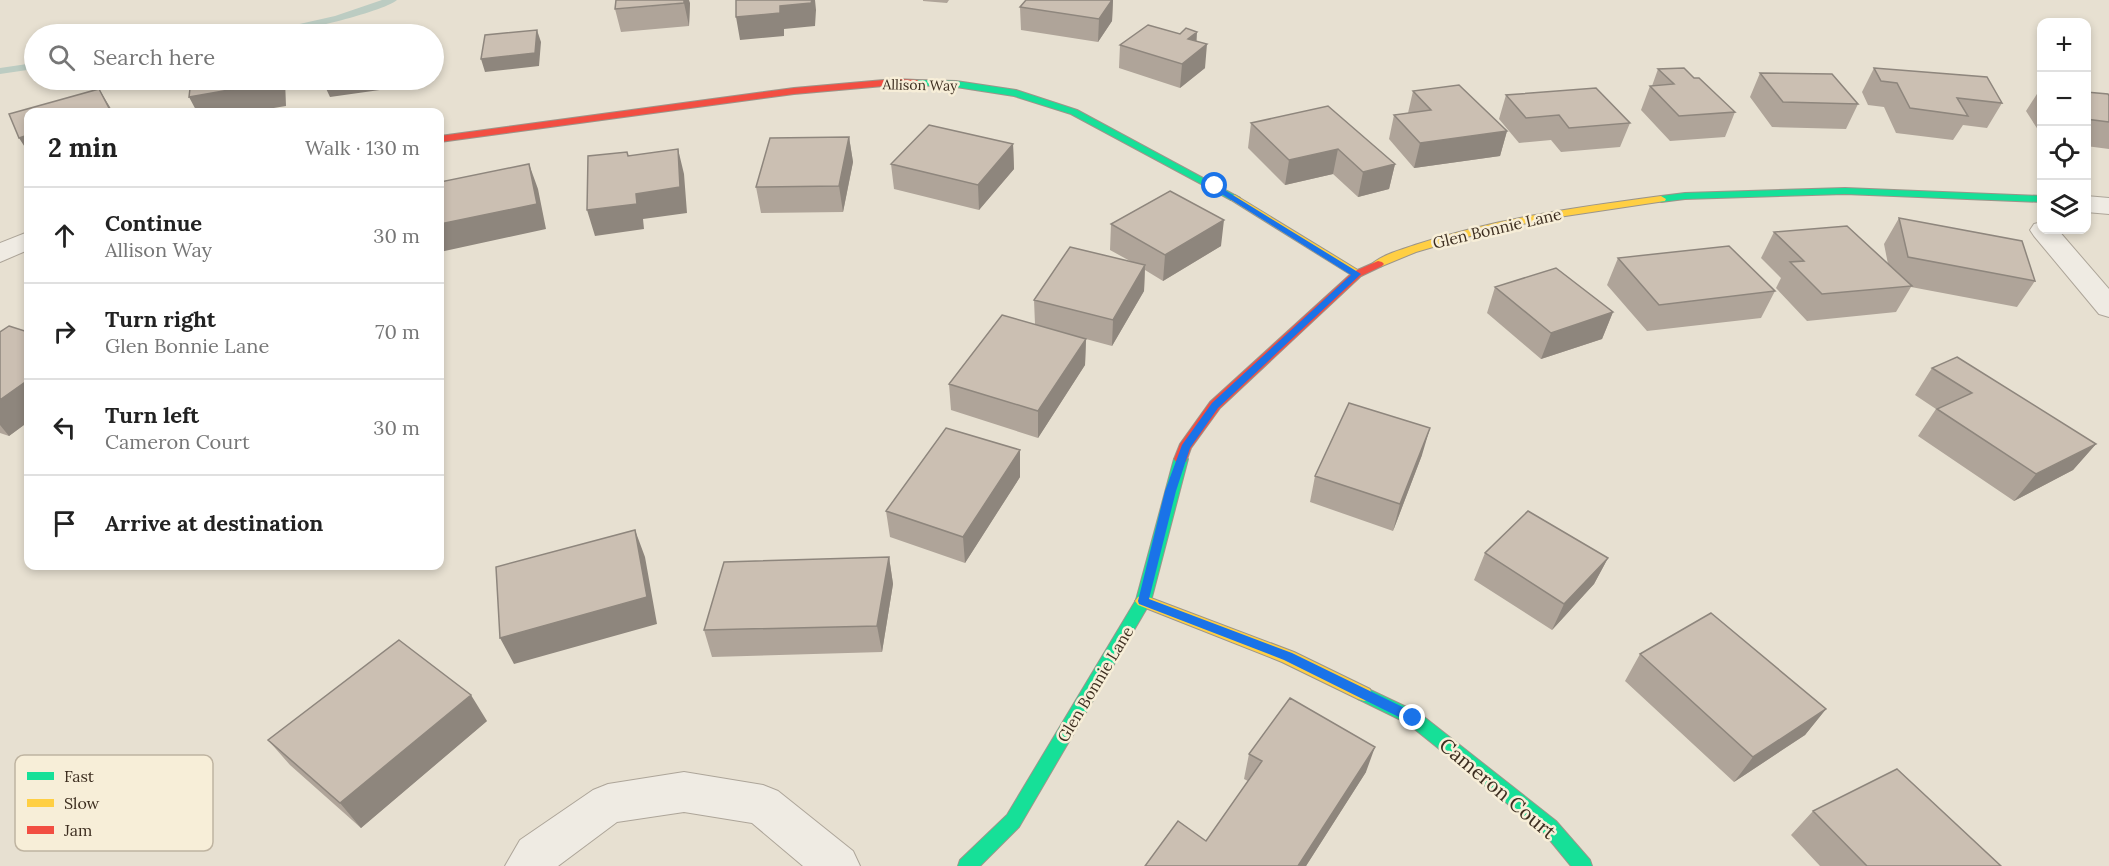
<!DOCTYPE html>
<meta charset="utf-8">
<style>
:root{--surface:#fff;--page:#f6f6f6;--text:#222;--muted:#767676;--line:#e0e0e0}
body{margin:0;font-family:Lora,serif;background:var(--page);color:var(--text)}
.controls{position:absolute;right:18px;top:18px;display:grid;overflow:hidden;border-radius:12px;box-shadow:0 3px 9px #0003}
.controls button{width:54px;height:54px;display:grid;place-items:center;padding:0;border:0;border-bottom:2px solid var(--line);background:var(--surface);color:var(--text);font:30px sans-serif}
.stop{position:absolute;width:18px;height:18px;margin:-14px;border:4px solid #1a73e8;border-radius:50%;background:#fff}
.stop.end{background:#1a73e8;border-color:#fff;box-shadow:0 2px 6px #0008}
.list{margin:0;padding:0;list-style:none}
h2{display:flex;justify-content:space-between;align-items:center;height:78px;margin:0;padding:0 24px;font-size:26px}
h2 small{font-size:20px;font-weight:400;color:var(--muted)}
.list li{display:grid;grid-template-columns:39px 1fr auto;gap:18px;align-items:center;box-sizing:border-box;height:96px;padding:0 24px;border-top:2px solid var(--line)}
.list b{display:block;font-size:22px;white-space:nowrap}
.list p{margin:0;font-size:20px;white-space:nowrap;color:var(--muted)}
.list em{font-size:20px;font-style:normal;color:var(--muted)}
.icon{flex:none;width:33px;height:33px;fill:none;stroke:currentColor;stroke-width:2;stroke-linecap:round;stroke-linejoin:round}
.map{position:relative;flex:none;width:2109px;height:866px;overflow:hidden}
.search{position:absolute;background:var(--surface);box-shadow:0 3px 9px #0003;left:24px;top:24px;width:420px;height:66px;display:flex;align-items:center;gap:15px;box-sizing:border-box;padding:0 21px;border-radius:33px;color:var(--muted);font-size:22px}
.panel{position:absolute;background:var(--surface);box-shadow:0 3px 9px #0003;left:24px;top:108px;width:420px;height:462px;border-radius:12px}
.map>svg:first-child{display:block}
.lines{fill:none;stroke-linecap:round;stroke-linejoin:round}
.stream{fill:#bcccc2;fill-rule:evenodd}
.street-casing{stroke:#ada599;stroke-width:2}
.fast-casing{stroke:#9c958a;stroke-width:2}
.slow-casing{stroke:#9c958a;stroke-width:2}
.jam-casing{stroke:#9c958a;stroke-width:2}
.street{fill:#efebe3;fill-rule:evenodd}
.fast{fill:#16e098;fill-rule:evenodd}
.slow{fill:#ffcf43;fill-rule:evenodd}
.jam{fill:#f24e42;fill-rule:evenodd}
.wall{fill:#afa499}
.shaded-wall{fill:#8e867d}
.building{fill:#cbbfb2;stroke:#8e867d;stroke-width:1.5}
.route{fill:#1a73e8}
.labels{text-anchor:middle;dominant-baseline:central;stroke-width:5;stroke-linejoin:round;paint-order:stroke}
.far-street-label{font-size:14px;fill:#3d2e20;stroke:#f7eed8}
.street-label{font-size:16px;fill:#3d2e20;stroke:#f7eed8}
.near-street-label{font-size:20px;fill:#3d2e20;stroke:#f7eed8}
.key{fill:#f7eed8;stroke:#bfb4a1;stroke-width:1.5}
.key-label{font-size:16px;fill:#3d2e20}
</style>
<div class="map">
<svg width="2109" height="866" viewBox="0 0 2109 866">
<rect width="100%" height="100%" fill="#e7e0d1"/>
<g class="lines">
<path class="stream" d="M382,0H397C381,13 284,36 263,34L264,32L335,16Z
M34,63V69L0,74V68Z"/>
<g class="street-casing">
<path id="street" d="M2086,196L2109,198V214L2086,212Z
M2042,222V230H2058L2109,289V317L2099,314L2034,236L2030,230L2034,224Z
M28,232V250L0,262V243Z
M684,772L763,785L778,791L853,851L860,866H803L752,823L684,812L617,822L558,866H505L520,840L593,790L608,784Z"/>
</g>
<g class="fast-casing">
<path id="fast" d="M917,80L956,81L1016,90L1077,110L1240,198L1239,200H1231L1071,114L1014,96L956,87L914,85V81Z
M1845,188L2042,196V202L1845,194L1685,199L1661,202L1656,199L1661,196L1685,193Z
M1181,454L1188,459L1151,601L1019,827L980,866H958L960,860L1007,815L1136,600L1174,459Z
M1364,687L1419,713L1556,821L1590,860L1592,866H1571L1544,833L1407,723L1358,699L1356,694L1358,689Z"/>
</g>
<g class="slow-casing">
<path id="slow" d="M1235,195L1361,272L1363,274L1361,276H1353L1231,200V196Z
M1661,196L1666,199L1665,201L1552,218L1484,232L1416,252L1382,266L1378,267L1372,264C1383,254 1404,249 1418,244C1497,218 1579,207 1661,196Z
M1143,595L1294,652L1370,689L1372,694L1370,699L1364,701L1358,699L1282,662L1138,605L1135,601L1138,597Z"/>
</g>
<g class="jam-casing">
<path id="jam" d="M895,79L917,80L922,83L917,86L895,85L794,94L440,142V136L794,88Z
M1378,261L1382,262L1384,264L1382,266L1361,276L1220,408L1191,448L1186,462H1176L1174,459L1180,444L1210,402L1353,272Z"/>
</g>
<use href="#street" class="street"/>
<use href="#fast" class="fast"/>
<use href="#slow" class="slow"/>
<use href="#jam" class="jam"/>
</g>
<path class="wall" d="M923,0H949L947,3L923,1Z
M1026,0H1113L1112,21L1098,42L1021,30L1020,7Z
M690,3L689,26L621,32L615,9Z
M1197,41L1205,68L1180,88L1119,68L1120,45Z
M1874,68L2002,103L1987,128L1963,125L1953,140L1896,133L1884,107L1868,105L1862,92Z
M1658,69L1694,78L1735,112L1725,137L1670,141L1641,110L1650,86H1652Z
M1760,73L1858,104L1846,129L1772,127L1750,97Z
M2042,86V136L2026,111Z
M1413,91L1507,131L1500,156L1414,168L1389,139L1394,115L1408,113Z
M2086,92L2109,96V149L2086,146Z
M1506,95L1630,123L1620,147L1561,152L1551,140L1519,143L1499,119Z
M1251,123L1395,164L1389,189L1358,197L1333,174L1285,185L1248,148Z
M849,137L853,162L843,212L761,213L756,187Z
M1013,144L1014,169L979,210L894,189L891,164Z
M1899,218L2035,281L2017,307L1911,287L1896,312L1807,321L1776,288L1781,278L1761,258L1774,232L1888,264L1884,244Z
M1111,224L1221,246L1163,281L1145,270L1144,291L1112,346L1086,339L1085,365L1038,438L951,410L949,384L1035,324L1034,300L1130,261L1110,250Z
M1618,258L1775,291L1761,318L1647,331L1607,285Z
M1495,287L1613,312L1602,339L1541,359L1487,313Z
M0,332H28V422L9,436L0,433Z
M1932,368L2096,444L2073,470L2014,501L1918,436L1936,409L1915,395Z
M1020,450V477L965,563L890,537L886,511Z
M1422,455L1393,531L1310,502L1315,476Z
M1485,553L1608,558L1594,584L1552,630L1474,580Z
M889,557L893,584L882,652L712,657L704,630Z
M1640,654L1826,709L1805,735L1734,782L1625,681Z
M487,721L361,828L290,765L268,740Z
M1249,754L1366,772L1306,866H1145L1206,841L1248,781L1244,779Z
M1813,811L2001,866H1820L1791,835Z"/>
<path class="shaded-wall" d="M684,0H689L690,3L689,26L684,3Z
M812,0H815L816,10L815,26L784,29V36L740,40L736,17L780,6Z
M1112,0H1113L1112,21L1098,42L1099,19Z
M537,30L541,42L539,66L485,72L481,59Z
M1197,32L1196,53L1207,44L1205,68L1180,88L1182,64L1188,39Z
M274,80H285L286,106L250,112H197L189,97Z
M322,80H402L401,87L330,97Z
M99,89L113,112H109Z
M1507,131L1500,156L1414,168L1420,143Z
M28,135V152L19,138Z
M849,137L853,162L843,212L839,186Z
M1013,144L1014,169L979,210L978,185Z
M678,149L684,174L687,213L643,219L644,229L595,236L587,210L636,194Z
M1338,149L1333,174L1285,185L1289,160Z
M529,164L538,189L546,229L440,252V224Z
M1395,164L1389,189L1358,197L1363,172Z
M1224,220L1221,246L1163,281L1165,255Z
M1145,265L1144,291L1112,346L1113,320Z
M1613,312L1602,339L1541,359L1551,333Z
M1086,339L1085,365L1038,438V411Z
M28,380V422L9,436L0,425V400Z
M1430,428L1422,455L1393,531L1400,504Z
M2096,444L2073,470L2014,501L2036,474Z
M1020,450V477L965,563L963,537Z
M635,530L645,557L657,624L514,664L500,638Z
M889,557L893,584L882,652L877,626Z
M1608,558L1594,584L1552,630L1564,604Z
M471,695L487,721L361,828L340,803Z
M1826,709L1805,735L1734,782L1753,757Z
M1375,747L1366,772L1306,866H1298Z"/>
<path class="building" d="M616,0H684V3L615,9Z
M736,0H812L811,3L780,6V13L736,17Z
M1026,0H1112L1099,19L1020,7Z
M1148,25L1180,34L1186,28L1197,32L1188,39L1207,44L1182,64L1120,45Z
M537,30L535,53L481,59L485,35Z
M1684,68L1694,78H1699L1735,112L1679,116L1650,86L1674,84L1658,69Z
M1874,68L1987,77L2002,103L1957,98L1968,116L1910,108L1897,83L1881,81Z
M1760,73L1832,74L1858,104L1783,102Z
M191,80H274V82L189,97Z
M1459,85L1507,131L1420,143L1394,115L1431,110L1413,91Z
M1596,88L1630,123L1569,128L1559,115L1526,118L1506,95Z
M99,89L111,112H28V135L19,138L9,114Z
M2086,92L2108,94L2109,96V122L2086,119Z
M1328,106L1395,164L1363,172L1338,149L1289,160L1251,123Z
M929,125L1013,144L978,185L891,164Z
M849,137L839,186L756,187L770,138Z
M678,149L680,187L636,194L637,204L587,210L588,156L627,152L628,156Z
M529,164L537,204L440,224V182Z
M1170,191L1224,220L1165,255L1111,224Z
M1899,218L2022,241L2035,281L1908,257Z
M1847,226L1912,286L1822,294L1790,262L1804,261L1774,232Z
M1729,246L1775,291L1659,305L1618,258Z
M1070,247L1145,265L1113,320L1034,300Z
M1556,268L1613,312L1551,333L1495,287Z
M1002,315L1086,339L1038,411L949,384Z
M9,326L28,332V380L0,400V332Z
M1957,357L2096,444L2036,474L1937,409L1972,393L1932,368Z
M1349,403L1430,428L1400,504L1315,476Z
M946,428L1020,450L963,537L886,511Z
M1528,511L1608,558L1564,604L1485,553Z
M635,530L647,597L500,638L496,567Z
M889,557L877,626L704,630L724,562Z
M1711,613L1826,709L1753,757L1640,654Z
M399,640L471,695L340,803L268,740Z
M1290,698L1375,747L1298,866H1145L1178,821L1206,841L1262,761L1249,754Z
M1897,769L2001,866H1867L1813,811Z"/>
<path class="route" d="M1215,184L1361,274L1218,408L1190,448L1176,491L1149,599L1292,653L1417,714V722H1409L1284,660L1139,604L1138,601L1165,491L1182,445L1212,403L1351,275L1212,188L1211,186Z"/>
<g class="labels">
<g class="far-street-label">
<text transform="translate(920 85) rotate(1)">Allison Way</text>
</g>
<g class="street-label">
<text transform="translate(1497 228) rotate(-13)">Glen Bonnie Lane</text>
<text transform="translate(1095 684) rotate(-59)">Glen Bonnie Lane</text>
</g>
<g class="near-street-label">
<text transform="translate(1498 788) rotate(40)">Cameron Court</text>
</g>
</g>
<rect x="15" y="755" width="198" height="96" rx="9" class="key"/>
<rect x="27" y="772" width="27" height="8" fill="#16e098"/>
<rect x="27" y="799" width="27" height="8" fill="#ffcf43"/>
<rect x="27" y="826" width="27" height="8" fill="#f24e42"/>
<g class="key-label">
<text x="64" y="782">Fast</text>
<text x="64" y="809">Slow</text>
<text x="64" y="836">Jam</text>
</g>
</svg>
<div class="controls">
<button>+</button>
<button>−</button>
<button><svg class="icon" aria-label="locate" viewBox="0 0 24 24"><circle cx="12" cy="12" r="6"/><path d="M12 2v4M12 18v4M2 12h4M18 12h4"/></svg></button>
<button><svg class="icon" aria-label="layers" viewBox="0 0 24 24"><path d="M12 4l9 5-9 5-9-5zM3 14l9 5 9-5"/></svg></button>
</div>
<div class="stop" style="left:1215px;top:186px"></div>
<div class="stop end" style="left:1413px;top:718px"></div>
<div class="search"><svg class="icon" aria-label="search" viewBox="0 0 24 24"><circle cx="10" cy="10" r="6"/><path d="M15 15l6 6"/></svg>Search here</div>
<section class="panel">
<h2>2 min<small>Walk · 130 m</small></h2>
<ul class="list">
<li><svg class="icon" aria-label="ahead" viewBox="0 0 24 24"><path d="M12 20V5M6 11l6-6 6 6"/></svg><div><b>Continue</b><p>Allison Way</p></div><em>30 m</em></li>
<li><svg class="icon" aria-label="right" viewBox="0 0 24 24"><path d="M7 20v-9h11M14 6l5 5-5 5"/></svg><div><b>Turn right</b><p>Glen Bonnie Lane</p></div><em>70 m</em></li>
<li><svg class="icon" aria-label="left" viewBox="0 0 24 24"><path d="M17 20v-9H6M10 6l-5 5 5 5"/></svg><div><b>Turn left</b><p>Cameron Court</p></div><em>30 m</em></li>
<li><svg class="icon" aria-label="arrive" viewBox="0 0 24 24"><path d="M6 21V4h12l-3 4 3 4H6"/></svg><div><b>Arrive at destination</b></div></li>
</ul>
</section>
</div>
